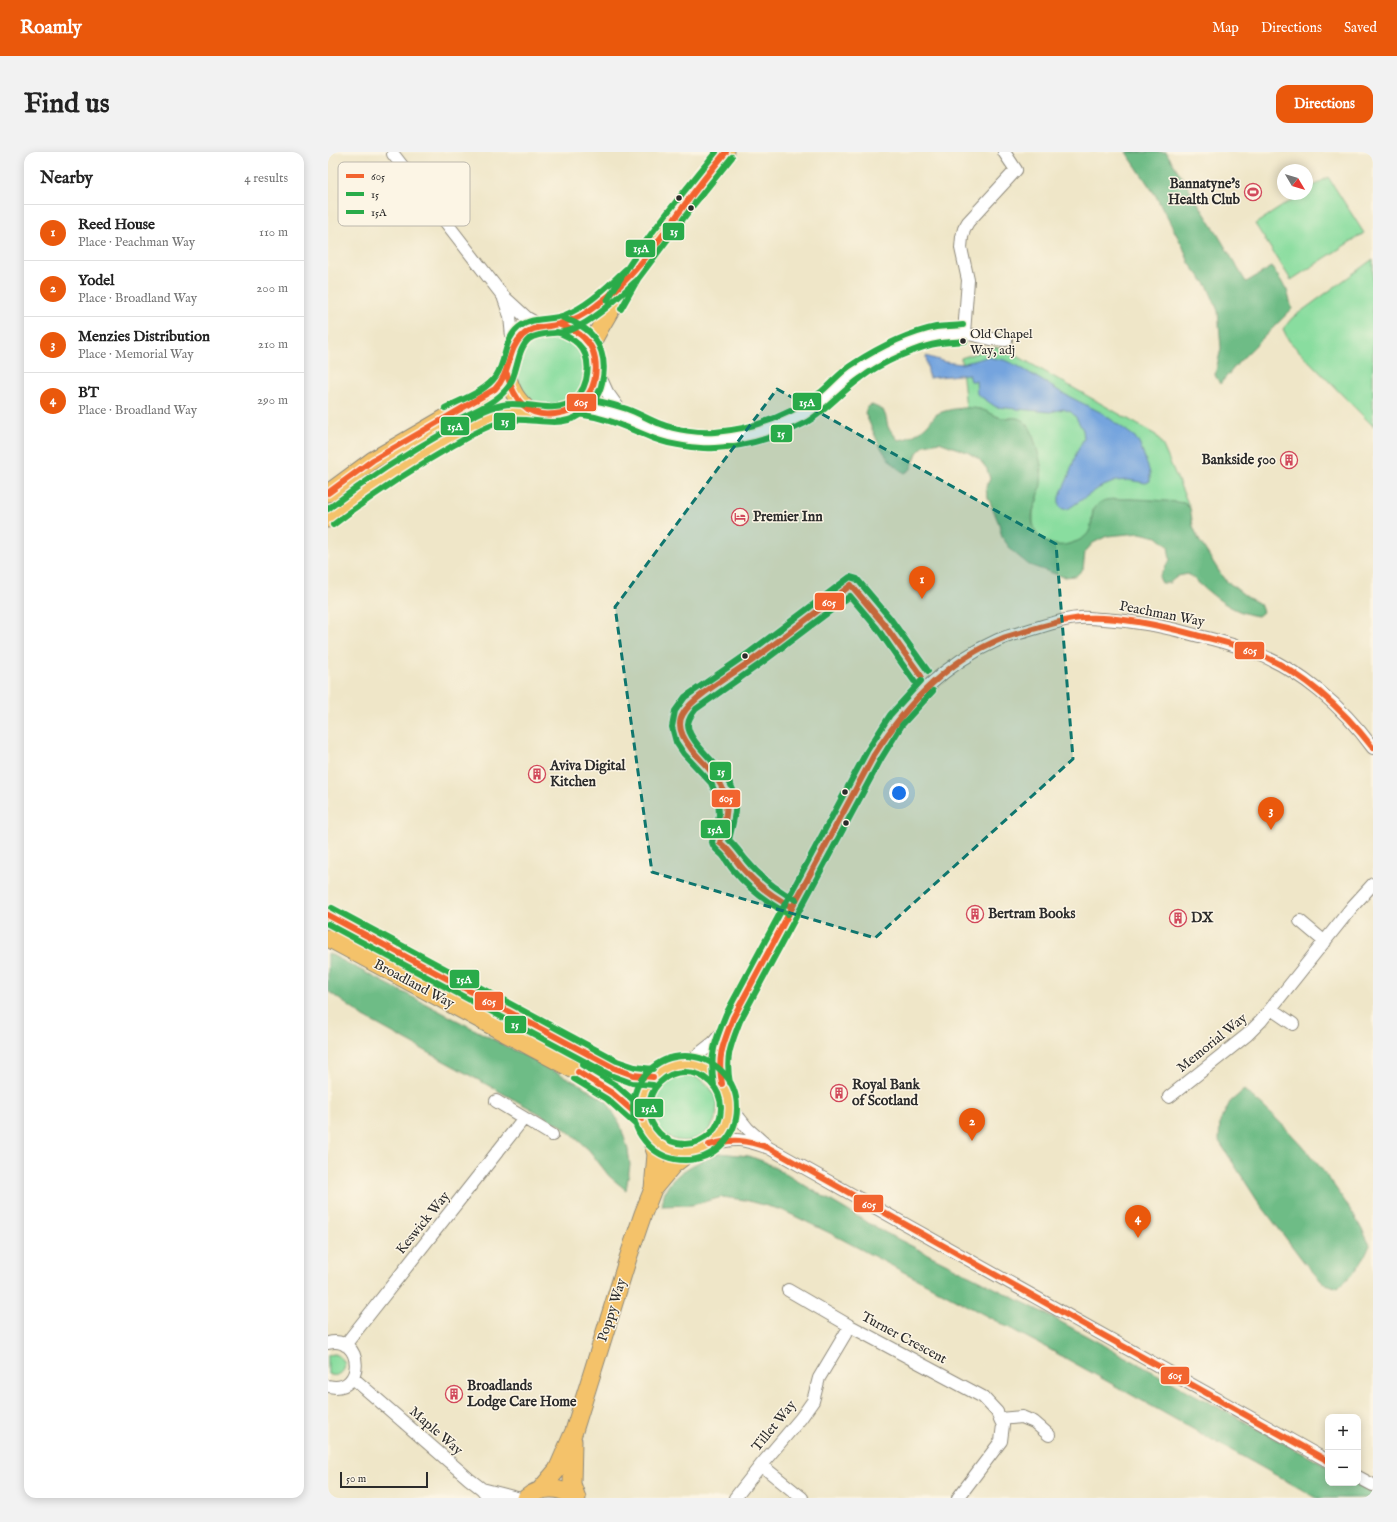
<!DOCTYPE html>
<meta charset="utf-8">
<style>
:root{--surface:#fff;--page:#f2f2f2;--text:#222;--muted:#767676;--line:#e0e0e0;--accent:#ea580c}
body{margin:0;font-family:"IM FELL English",serif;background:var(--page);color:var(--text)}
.controls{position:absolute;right:12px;bottom:12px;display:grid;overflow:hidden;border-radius:8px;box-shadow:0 2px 10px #0003}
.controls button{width:36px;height:36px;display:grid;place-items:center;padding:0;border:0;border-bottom:1px solid var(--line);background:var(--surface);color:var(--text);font:20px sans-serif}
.compass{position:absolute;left:949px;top:12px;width:36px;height:36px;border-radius:50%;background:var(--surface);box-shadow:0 2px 10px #0003;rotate:128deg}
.scale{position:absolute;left:12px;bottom:10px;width:88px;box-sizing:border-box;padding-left:4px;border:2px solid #2b2b2b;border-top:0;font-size:11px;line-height:14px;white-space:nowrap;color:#2b2b2b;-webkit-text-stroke:3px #fcf5e5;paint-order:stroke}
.you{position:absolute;left:571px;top:641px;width:14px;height:14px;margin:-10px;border:3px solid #fff;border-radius:50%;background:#1a73e8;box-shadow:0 0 0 6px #1a73e833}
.badge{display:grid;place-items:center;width:26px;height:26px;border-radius:50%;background:var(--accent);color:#fff;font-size:13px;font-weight:700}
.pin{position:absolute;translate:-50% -33px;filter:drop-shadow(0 1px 2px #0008)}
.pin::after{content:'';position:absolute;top:21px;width:14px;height:12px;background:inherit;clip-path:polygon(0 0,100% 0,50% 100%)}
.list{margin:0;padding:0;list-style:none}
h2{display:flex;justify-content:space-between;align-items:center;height:52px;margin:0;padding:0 16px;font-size:17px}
h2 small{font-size:13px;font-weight:400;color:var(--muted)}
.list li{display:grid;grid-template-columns:26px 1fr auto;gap:12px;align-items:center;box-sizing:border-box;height:56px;padding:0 16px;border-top:1px solid var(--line)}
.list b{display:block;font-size:15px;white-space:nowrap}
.list p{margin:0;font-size:13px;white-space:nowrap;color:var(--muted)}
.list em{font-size:13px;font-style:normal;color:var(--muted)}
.map{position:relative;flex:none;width:1045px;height:1346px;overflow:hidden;border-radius:12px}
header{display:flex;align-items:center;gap:24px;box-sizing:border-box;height:56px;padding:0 20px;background:var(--accent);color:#fff}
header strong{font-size:19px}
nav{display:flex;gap:22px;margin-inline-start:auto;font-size:14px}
.intro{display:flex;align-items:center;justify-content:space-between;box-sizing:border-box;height:96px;padding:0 24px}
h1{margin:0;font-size:28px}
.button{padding:10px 18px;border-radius:12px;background:var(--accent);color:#fff;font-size:14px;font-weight:700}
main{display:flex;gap:24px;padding:0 24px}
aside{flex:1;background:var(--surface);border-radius:12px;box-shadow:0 2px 10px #0003}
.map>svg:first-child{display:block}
.green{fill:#89dd9f;stroke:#5a8465}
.forest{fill:#6ebc86;stroke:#4c7458}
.water{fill:#75a4de;stroke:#506884}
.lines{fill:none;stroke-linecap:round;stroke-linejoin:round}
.minor-casing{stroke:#8d887a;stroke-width:14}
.highway-casing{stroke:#8d887a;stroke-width:19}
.minor{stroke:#fff;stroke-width:12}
.highway{stroke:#f4c26a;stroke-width:17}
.bus-1-casing{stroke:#fcf5e5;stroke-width:9}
.bus-2-casing{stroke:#fcf5e5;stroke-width:9}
.bus-3-casing{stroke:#fcf5e5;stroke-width:9}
.bus-1{stroke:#f2642f;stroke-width:6}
.bus-2{stroke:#29ab4a;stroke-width:6}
.bus-3{stroke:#29ab4a;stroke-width:6}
.marked{fill:#0f766e;fill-opacity:0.2;stroke:#0f766e;stroke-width:3;stroke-dasharray:8 5;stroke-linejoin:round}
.bus-dot{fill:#2b2b2b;stroke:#fcf5e5;stroke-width:1.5}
.labels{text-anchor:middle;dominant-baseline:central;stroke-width:3;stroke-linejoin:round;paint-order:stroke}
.bus-label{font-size:13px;fill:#2b2b2b;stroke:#fcf5e5;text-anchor:start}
.poi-label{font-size:14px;font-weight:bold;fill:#2b2b2b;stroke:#fcf5e5;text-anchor:start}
.street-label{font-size:14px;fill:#2b2b2b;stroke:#fcf5e5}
.key{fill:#fcf5e5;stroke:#bdb8ad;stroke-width:1}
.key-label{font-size:11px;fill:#2b2b2b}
.line-badge{stroke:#fcf5e5;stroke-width:1.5}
.badge-label{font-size:11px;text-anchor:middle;font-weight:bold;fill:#fff}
</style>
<header>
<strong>Roamly</strong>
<nav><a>Map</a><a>Directions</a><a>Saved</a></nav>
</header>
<div class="intro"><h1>Find us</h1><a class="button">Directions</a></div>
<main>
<aside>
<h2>Nearby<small>4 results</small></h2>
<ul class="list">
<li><span class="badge">1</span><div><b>Reed House</b><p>Place · Peachman Way</p></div><em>110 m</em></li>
<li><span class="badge">2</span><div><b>Yodel</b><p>Place · Broadland Way</p></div><em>200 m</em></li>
<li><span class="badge">3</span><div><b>Menzies Distribution</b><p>Place · Memorial Way</p></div><em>210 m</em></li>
<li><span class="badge">4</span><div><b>BT</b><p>Place · Broadland Way</p></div><em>290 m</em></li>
</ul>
</aside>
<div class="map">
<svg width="1045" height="1346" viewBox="0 0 1045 1346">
<rect width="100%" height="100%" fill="#fcf5e5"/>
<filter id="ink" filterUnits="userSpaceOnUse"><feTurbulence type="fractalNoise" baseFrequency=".025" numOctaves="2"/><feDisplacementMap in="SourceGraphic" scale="8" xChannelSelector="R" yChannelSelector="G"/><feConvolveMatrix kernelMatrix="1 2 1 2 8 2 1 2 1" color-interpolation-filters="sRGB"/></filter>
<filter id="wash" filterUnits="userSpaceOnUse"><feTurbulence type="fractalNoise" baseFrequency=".012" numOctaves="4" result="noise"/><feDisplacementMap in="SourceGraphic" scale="16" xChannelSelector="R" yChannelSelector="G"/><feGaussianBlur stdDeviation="0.9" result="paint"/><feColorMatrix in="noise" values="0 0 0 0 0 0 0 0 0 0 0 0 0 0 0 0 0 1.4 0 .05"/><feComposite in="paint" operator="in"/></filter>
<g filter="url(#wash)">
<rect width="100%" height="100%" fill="#efe6c8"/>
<path class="green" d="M1000,25L1036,81L963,128L927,72L973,42H979V38Z
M1045,107V274L961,189L955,177L964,166Z
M187 218a36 36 0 1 1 72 0a36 36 0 1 1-72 0Z
M666,195L677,197L828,283L835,294L862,356L856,351L801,347L765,358L763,374L760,383L754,388L731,395L719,391L709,384L705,371V359L710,346L714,317L704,280L681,266H673L651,257H638L633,206Z
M323 956a33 33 0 1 1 66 0a33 33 0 1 1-66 0Z
M7,1202C25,1209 15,1229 0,1222V1203Z"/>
<path class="forest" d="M798,0H838L890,83L918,130L944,115L959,138L964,157L910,211L892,232L887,223L893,196L890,159L880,135L861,111L855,95L828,44Z
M544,253L555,258L558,265L560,275L570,288C582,287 593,280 601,271C604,268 606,264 609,262C619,257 640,254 651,257C659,258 666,264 673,266C678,267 684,265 689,266C700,269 704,278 706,288C709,298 713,307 713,318C714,327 713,336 710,345C709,350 706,354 705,359C702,372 708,387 721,391C729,394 735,394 744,391C777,381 753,359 775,349C784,344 843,349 856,351L862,356L865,374L871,388L896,427L919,445L932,452L935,460L930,464C900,460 883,441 860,422L850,424L841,431H834L831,425L842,408L840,394L829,385L812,381L779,384L765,391L757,400L755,417L748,424L736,425L701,413L684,399L674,385L671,372L659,343L658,335L662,327L659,317L651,307L639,300L611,290L597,293L589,301L583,317L577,321C555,310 547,282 537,261L539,255Z
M0,801L253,933L279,950L292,972L300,998L302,1013L298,1038L281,1024L261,998L234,974L36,865L0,839Z
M916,938C966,979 1013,1034 1042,1093C1034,1113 1025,1122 1010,1136L995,1131L976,1110L929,1048L891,989L892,970L902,950Z
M391,1001L421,1004L437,1010L554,1079L720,1163L1000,1315V1331H1030L1045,1342V1346H989L721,1197L506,1083L454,1058L417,1048L394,1045L364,1053L333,1054C335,1049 335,1043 338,1038C347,1019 373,1009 391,1001Z"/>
<path class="water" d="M598,204L617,210L634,212L659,205L676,208L690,214L736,242L774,261L807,285L813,295L819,312L822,321V329L818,331L800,328L788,329L771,336L740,357H735L731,354V345L740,326L748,302L756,286L755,278L747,264L743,260L735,257L722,260L668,255L649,242L648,229H643L641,222L601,226Z"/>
</g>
<g filter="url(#ink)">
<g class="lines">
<g class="minor-casing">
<path id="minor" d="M65,2L175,144L199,166L214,174
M176,147L182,164L185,196
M636,181L640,128L633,96L634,85L636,77L640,70L688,18L676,0
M268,216L279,240L297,265
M251,254L268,256L297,265L331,280L359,286L385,288L414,285L447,276L476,262L499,245L528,219L557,202L572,195L598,186L622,182L636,181L663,187L678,188
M972,769L997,790
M943,857L965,872
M358,912L386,890L399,874
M394,932C393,926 391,919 391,913C392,897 399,881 405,866L546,603C575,553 616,512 670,488C681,483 693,481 705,477C718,473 739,466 752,466C760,465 768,467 776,467C808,469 840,475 871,484C889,488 906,493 923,499C972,517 1015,555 1045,596
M841,945L919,883L933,869L1024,755L1045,732
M168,949L224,983
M400,952L420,977L437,992
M381,993C408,985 415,987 441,996L1000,1309
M460,1138L522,1174L655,1245L669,1260L672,1267L675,1273L673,1289L630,1346
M0,1191C36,1182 38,1243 0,1234
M17,1193L196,966
M25,1226L141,1327L154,1337L161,1346
M672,1267L694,1265L706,1270L721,1283
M433,1313L474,1346
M1030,1325L1045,1333
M154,1337L189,1346
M407,1346L433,1313L473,1266L485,1249L491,1226L522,1174"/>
</g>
<g class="highway-casing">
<path id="highway" d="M264,196L266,187L272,176L303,123L361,46L398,0
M179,222C183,239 189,249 203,260
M0,341L45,308L167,237C186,221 177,198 194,184C207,173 216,175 231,173C238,171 247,167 254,164C270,156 289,136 303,123
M0,367C42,334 87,305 135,279C148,272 163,263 179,260C203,255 229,274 252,253C260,245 265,235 267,224C271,196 257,181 232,173
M0,763L286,916C299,922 311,925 325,925
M0,786L272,932L298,951L314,967
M313 956a44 44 0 1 1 88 0a44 44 0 1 1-88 0Z
M322,984L328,1002L325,1037
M245,1289L244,1332L249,1346
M212,1338L229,1318L246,1279L300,1106L315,1062L325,1037L345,1013L362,1000
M198,1346C211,1335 233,1333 246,1346"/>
</g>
<use href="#minor" class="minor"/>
<use href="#highway" class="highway"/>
<g class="bus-1-casing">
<path id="bus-1" d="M179,222C186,247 198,266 227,262C237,261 247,257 254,250C271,234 273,202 256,186C249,179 241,176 232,173
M0,341L45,308L167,237C183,221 179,198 194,184C205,173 218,176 231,172C245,169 258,162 269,153C305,127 329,91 355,55C369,36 383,18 398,0
M464,755C445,745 429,733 415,717C407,708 402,698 392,691C399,659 406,645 382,618C375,610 368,604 362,595C355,586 348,573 355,562C365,544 408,520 426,507C459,483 491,458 523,433L555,471L593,524
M0,763L286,916L305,923L325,925
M250,920L284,941L314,967
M394,932C389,904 395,892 405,866L546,603C577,554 618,509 673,487C683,483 693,481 702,478C720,473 737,467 755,466C790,464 835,474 868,483C887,488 906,492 924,499C974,519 1012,554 1045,596
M381,993C405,986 418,988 441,996L1000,1309"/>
</g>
<g class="bus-2-casing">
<path id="bus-2" d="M293,157L310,127L367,51L404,5
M250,262C281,266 299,276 327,287C343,293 370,297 387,296C419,294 450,285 479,270C499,258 514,239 533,226C551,212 590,194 613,191C620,190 629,190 637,189
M125,270C144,260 168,252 181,234C190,220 189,197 201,187C213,179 230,183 243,178C269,167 288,147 308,129
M5,373C43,344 84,317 126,293C140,285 154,276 170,271C199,260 231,282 257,259C277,242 282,208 267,187C260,176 247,170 235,166
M468,748C449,738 433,726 419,709C413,702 408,694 401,688C405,670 412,651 403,633C394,615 360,590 360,573C360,567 364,562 368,557L432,512L522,444L549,476L586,529
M0,772L282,923L304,931L325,933
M305 956a52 52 0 1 1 104 0a52 52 0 1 1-104 0Z
M246,927L279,947L308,973
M402,931C397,904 403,893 412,869L553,607L574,573L605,539"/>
</g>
<g class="bus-3-casing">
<path id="bus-3" d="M279,149C309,96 349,48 388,0
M252,246C268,248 284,252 299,257C311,261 321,268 333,272C348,278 370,281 387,280C426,277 461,264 493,240C504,231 513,219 525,212C550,196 579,181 608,175C617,174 626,174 635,173
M117,256C134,247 157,240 168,224C179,208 175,188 191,175C205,164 222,169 237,163C262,153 279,134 298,117
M0,357C39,327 79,301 122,277C138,268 155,257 174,253C197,247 227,265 247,247C261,234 265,206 250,192C244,186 237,183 229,180
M4,756L289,909L307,915L325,917
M460,762C440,751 421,737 406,719C402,715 399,709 395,704C391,699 385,697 384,690L391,663L390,647L383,631L356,602L348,590L344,575L347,559L357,545L422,500L522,425L529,427L562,466L600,519
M254,913L289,934L320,961
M321 956a36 36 0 1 1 72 0a36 36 0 1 1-72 0Z
M386,933C381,904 387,889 398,862L539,599L562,563L593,529"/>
</g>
<use href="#bus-1" class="bus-1"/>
<use href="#bus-2" class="bus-2"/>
<use href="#bus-3" class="bus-3"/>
</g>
</g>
<path class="marked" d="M449,237L728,392L745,607L547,786L324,720L287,455Z"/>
<defs>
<g id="stadium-ring" transform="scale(0.9)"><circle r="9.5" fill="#fcf5e5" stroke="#d1495b" stroke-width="1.5"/><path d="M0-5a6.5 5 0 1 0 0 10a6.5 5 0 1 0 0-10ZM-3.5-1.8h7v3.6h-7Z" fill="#d1495b"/></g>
<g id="building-ring" transform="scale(0.9)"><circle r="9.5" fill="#fcf5e5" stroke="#d1495b" stroke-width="1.5"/><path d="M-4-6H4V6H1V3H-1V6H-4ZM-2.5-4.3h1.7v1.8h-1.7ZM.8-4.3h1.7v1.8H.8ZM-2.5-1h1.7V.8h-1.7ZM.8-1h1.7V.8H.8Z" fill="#d1495b"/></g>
<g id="hotel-ring" transform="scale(0.9)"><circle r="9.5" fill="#fcf5e5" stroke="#d1495b" stroke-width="1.5"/><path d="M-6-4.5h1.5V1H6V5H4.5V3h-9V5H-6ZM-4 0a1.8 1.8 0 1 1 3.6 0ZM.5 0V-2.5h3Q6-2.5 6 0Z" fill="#d1495b"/></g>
</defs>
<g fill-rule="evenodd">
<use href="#stadium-ring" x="925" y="40"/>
<use href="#building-ring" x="961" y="308"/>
<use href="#hotel-ring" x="412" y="365"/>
<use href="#building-ring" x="209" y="622"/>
<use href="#building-ring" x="647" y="762"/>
<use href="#building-ring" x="850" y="766"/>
<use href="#building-ring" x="511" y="941"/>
<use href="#building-ring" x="126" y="1242"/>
</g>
<g class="bus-dot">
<circle cx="351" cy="46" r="3.5"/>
<circle cx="363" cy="56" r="3.5"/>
<circle cx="635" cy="189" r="3.5"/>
<circle cx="417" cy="504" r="3.5"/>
<circle cx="517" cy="640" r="3.5"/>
<circle cx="518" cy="671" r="3.5"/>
</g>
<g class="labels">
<g class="bus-label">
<text x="642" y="182">Old Chapel<tspan x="642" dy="16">Way, adj</tspan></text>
</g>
<g class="poi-label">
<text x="912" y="32" text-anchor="end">Bannatyne's<tspan x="912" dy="16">Health Club</tspan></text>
<text x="948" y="308" text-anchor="end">Bankside 500</text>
<text x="425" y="365">Premier Inn</text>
<text x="222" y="614">Aviva Digital<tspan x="222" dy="16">Kitchen</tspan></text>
<text x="660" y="762">Bertram Books</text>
<text x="863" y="766">DX</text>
<text x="524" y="933">Royal Bank<tspan x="524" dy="16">of Scotland</tspan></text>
<text x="139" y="1234">Broadlands<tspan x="139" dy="16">Lodge Care Home</tspan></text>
</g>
<g class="street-label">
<text transform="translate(834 462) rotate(11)">Peachman Way</text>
<text transform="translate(86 832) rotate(28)">Broadland Way</text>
<text transform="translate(884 891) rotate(-39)">Memorial Way</text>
<text transform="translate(95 1071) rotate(-51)">Keswick Way</text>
<text transform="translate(284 1158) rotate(-72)">Poppy Way</text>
<text transform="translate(576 1186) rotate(28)">Turner Crescent</text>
<text transform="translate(446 1274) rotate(-51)">Tillet Way</text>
<text transform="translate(108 1279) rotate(41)">Maple Way</text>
</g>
</g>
<rect x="10" y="10" width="132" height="64" rx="6" class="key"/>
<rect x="18" y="22" width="18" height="4" fill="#f2642f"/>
<rect x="18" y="40" width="18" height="4" fill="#29ab4a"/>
<rect x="18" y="58" width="18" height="4" fill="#29ab4a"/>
<g class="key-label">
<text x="43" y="28">605</text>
<text x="43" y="46">15</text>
<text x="43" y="64">15A</text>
</g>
<g class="line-badge">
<rect x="334" y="70" width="23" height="19" rx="4" fill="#29ab4a"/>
<rect x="297" y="87" width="31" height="19" rx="4" fill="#29ab4a"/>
<rect x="464" y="240" width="30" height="19" rx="4" fill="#29ab4a"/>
<rect x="238" y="241" width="31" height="19" rx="4" fill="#f2642f"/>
<rect x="165" y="260" width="23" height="19" rx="4" fill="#29ab4a"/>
<rect x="112" y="264" width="30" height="20" rx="4" fill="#29ab4a"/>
<rect x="442" y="272" width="23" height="19" rx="4" fill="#29ab4a"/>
<rect x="486" y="440" width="31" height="19" rx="4" fill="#f2642f"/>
<rect x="906" y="489" width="31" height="19" rx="4" fill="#f2642f"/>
<rect x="381" y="609" width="23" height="20" rx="4" fill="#29ab4a"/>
<rect x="383" y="637" width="30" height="19" rx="4" fill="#f2642f"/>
<rect x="372" y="667" width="31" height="20" rx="4" fill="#29ab4a"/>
<rect x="121" y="817" width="31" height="20" rx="4" fill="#29ab4a"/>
<rect x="146" y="839" width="30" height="20" rx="4" fill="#f2642f"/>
<rect x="176" y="863" width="23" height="19" rx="4" fill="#29ab4a"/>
<rect x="306" y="946" width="30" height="20" rx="4" fill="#29ab4a"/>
<rect x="525" y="1042" width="31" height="19" rx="4" fill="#f2642f"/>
<rect x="832" y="1214" width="30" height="19" rx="4" fill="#f2642f"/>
</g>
<g class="badge-label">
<text x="346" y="83">15</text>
<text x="313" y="100">15A</text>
<text x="479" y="254">15A</text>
<text x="253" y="254">605</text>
<text x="177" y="273">15</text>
<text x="127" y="278">15A</text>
<text x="453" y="285">15</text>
<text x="501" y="454">605</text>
<text x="922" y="502">605</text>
<text x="393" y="623">15</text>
<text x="398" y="650">605</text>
<text x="387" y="681">15A</text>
<text x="136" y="831">15A</text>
<text x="161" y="853">605</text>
<text x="187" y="876">15</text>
<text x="321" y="960">15A</text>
<text x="541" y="1056">605</text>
<text x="847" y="1227">605</text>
</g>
</svg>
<div class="controls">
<button>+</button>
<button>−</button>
</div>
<svg class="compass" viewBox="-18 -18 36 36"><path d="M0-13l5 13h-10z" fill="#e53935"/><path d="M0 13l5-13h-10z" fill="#767676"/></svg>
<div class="scale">50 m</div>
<div class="you"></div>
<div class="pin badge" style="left:594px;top:447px">1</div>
<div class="pin badge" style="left:644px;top:989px">2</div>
<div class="pin badge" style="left:943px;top:678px">3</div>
<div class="pin badge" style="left:810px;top:1086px">4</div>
</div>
</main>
